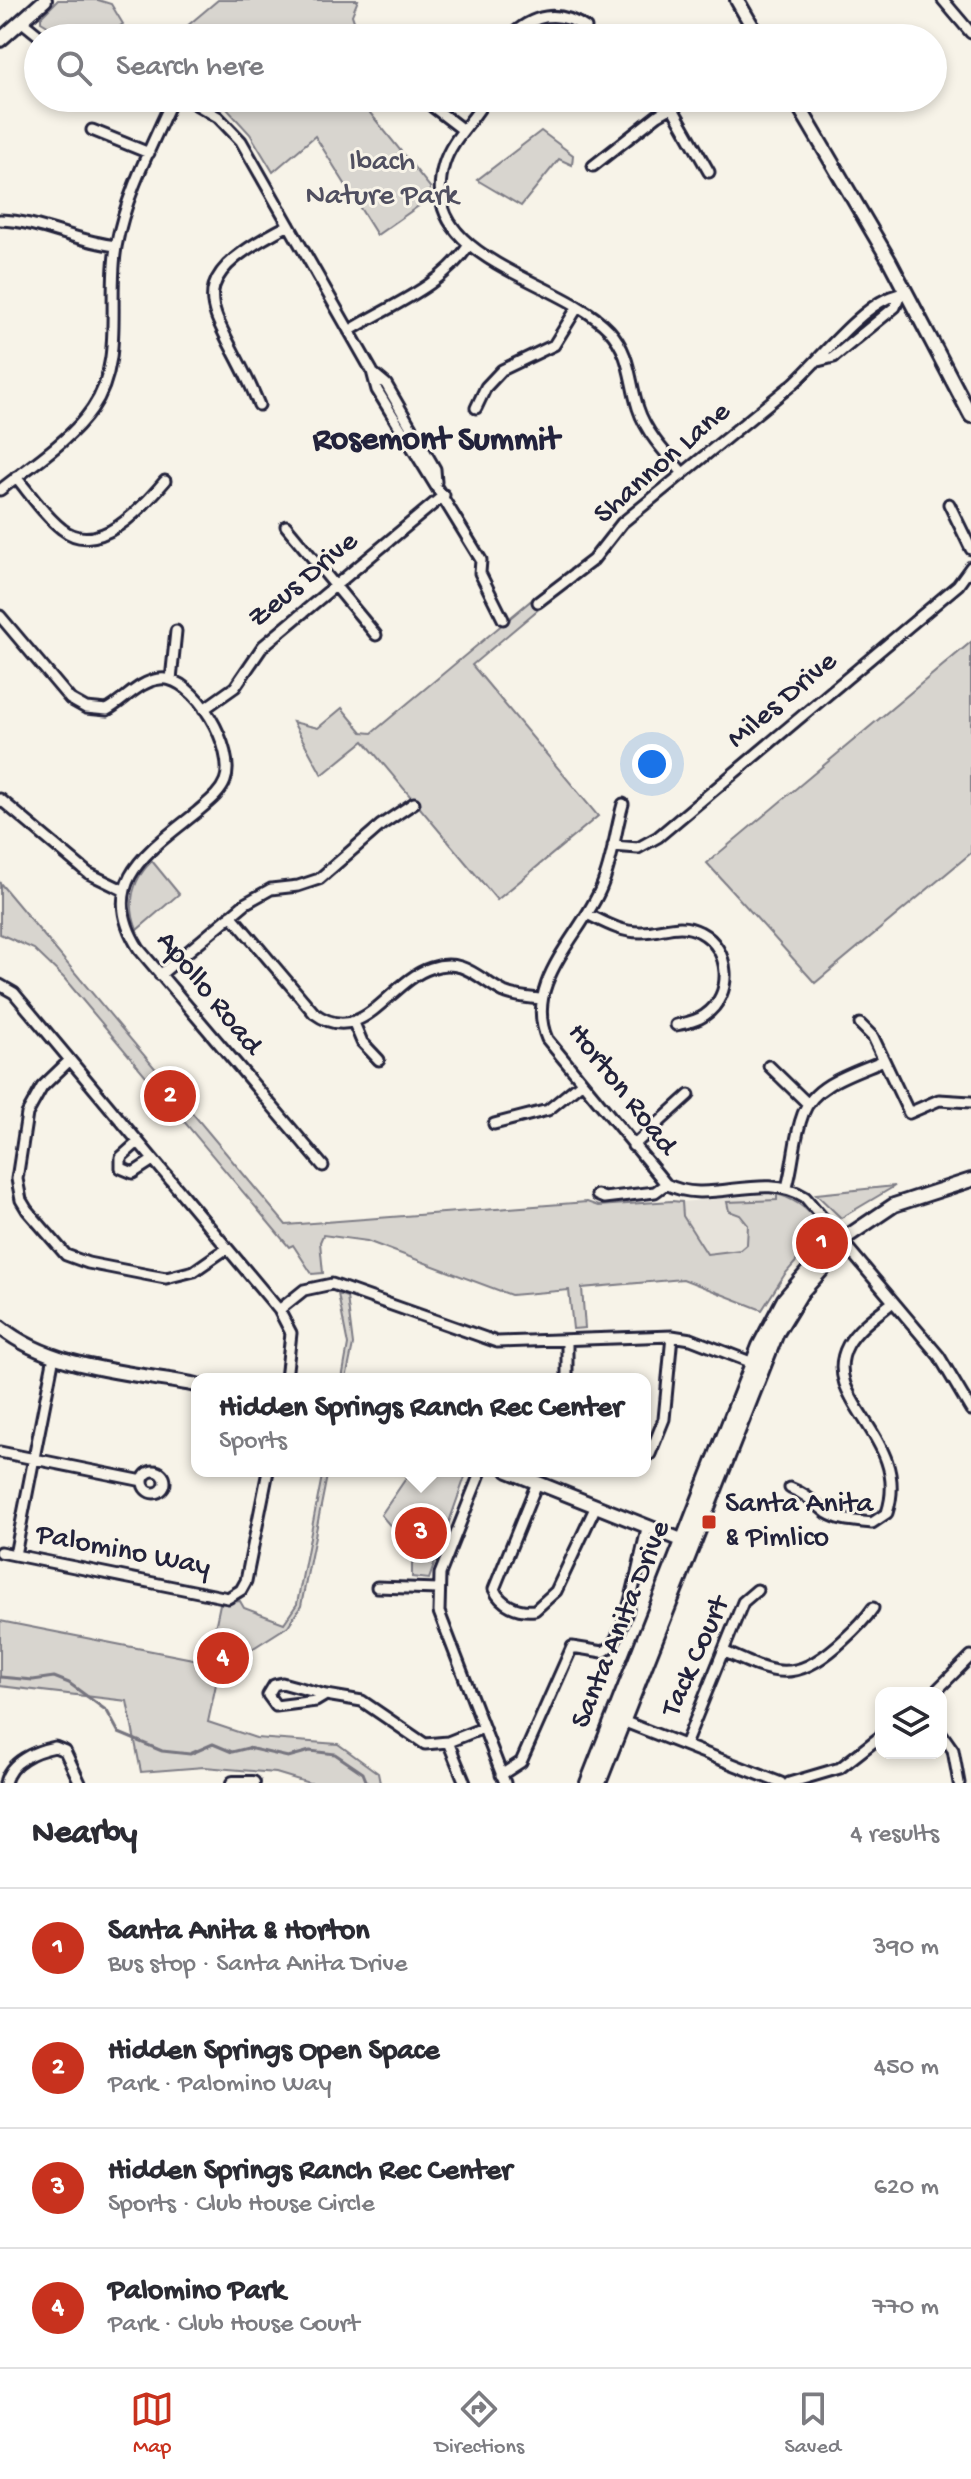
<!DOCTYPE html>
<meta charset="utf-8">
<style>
:root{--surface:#fff;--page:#f2f2f3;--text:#2b2b33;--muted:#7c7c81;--line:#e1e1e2;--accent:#c8321e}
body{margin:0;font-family:"Gochi Hand",sans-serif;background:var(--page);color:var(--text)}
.controls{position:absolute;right:24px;bottom:24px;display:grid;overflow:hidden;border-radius:16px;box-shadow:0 4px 12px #0003}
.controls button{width:72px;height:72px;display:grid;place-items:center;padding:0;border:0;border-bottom:2px solid var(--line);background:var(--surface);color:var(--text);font:40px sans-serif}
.you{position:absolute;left:652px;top:764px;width:28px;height:28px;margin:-20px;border:6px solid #fff;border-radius:50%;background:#1a73e8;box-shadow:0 0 0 12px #1a73e833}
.badge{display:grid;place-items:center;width:52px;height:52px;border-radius:50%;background:var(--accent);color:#fff;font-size:26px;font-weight:700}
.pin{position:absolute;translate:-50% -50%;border:4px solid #fff;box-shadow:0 2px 8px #0006}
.popup{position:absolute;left:191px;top:1373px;width:460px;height:104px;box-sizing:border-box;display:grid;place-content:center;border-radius:16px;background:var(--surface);filter:drop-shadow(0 2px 6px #0005);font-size:26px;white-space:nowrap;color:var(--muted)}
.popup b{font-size:30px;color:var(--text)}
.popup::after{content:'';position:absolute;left:50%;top:100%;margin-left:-16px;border:16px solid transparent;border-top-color:var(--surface)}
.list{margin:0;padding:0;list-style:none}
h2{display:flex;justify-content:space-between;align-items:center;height:104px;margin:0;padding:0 32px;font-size:34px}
h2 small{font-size:26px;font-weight:400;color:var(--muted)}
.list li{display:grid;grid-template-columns:52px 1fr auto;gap:24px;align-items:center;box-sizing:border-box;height:120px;padding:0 32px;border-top:2px solid var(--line)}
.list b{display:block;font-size:30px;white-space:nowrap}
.list p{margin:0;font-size:26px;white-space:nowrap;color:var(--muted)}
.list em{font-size:26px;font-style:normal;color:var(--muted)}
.icon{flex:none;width:44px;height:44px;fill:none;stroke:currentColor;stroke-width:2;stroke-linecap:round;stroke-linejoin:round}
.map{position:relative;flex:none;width:971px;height:1783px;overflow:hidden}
.search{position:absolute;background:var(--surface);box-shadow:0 4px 12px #0003;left:24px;right:24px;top:24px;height:88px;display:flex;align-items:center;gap:20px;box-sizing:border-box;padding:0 28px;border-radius:44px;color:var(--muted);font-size:30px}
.sheet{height:584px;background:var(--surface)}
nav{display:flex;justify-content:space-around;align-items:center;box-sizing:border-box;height:112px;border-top:2px solid var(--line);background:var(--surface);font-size:22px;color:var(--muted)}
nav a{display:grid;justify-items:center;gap:4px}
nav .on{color:var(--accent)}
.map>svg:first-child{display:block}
.built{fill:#e7e3db}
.green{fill:#d8d5cf;stroke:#7d7c85;stroke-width:2}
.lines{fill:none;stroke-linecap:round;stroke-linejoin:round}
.stream{stroke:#76747f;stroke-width:3}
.street-casing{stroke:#22223b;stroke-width:15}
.secondary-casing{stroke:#22223b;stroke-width:18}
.street{stroke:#f7f3e8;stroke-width:9}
.secondary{stroke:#f7f3e8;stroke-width:12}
.poi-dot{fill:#c8321e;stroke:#f7f3e8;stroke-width:3}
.labels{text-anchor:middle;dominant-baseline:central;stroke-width:6;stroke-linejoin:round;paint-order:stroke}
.park-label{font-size:30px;fill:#504f60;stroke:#f7f3e8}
.street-label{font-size:30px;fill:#22223b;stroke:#f7f3e8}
.poi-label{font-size:30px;fill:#22223b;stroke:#f7f3e8;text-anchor:start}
.quarter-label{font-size:34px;font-weight:bold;fill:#22223b;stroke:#f7f3e8}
</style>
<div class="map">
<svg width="971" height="1783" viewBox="0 0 971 1783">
<rect width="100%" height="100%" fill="#f7f3e8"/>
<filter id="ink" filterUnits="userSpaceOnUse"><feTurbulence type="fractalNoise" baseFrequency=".0125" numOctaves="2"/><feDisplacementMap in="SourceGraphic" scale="16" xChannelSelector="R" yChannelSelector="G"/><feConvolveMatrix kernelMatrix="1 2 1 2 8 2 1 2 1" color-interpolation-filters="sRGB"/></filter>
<g filter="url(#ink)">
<path class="built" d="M777,1194L783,1266L687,1273L682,1202Z"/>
<path class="green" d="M58,0H98L111,4L123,24C96,46 69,41 41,22V17Z
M218,0H358L352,15L360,38H183L180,32Z
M217,98H358L430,187V198L377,235L315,136L273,172L250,134Z
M541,131L573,155L572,165L559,159L521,206L477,180Z
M534,598L541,607L472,665L598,816L497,900L364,741L322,775L293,722L318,728L342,708L362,732L372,733Z
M971,642V853L815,983L707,863Z
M152,861L179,894L137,930C127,904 132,880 152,861Z
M0,883L286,1225L587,1202L598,1206L672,1201L682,1202L683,1216L707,1254L740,1250L747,1244L748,1225L740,1215L729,1211L727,1202L777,1200V1194C794,1199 820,1214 820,1234L785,1274L762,1310L683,1279L582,1288L585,1328L573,1329L569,1290L511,1295L367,1241L323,1235L320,1242L323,1273L312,1274L293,1245L289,1247L64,978L34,949L0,934Z
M895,1186L841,1218L816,1194Z
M338,1294L347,1297L353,1345L346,1379H342L348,1345Z
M323,1471H328L301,1606L288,1626L219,1670L208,1722L256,1738L338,1744L378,1773L380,1783H309L276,1773L204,1767L141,1772L127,1701L0,1686V1621L208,1662L220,1604L240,1601L244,1608L284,1623L297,1604Z
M411,1471L466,1474L429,1579L412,1577V1551L381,1515Z"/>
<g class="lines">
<path class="stream" d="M0,1677L33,1680L54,1677L69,1683L107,1711L119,1733L162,1751L190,1754L213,1744L232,1752L248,1748L288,1757L310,1751L335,1754L363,1773L367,1783"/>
<g class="street-casing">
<path id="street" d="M943,0L971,33
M21,21L42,38
M509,38C532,14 559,9 586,28
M185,98L218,117L241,141L372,371L377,390L481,560L480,573L503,619
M486,98C474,121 452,138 444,164C415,261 559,277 609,330C631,354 629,380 638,408C646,433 666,454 683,473
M433,107L463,130
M672,107L709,172
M92,130L149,153
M593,166L658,115L688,98
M0,220C40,221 74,241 116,246
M349,331C391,305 441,287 469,245
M818,361L834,357L895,307L900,295
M374,374L386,384L435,469L436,482
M259,405C220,308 165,288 289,225
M476,408L486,387L502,370L554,345L577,308
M16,477C30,494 45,516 62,529C98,558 143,507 165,481
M0,490C30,466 70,441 92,409C125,362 107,300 116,247C125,196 152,145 173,98
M949,504L971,549
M286,526L376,635
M538,602L593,560L622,523L794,383C819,360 857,312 888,298C895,295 900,295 906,291
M0,616L70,699L86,708L107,710C124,701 139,681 160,679C195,675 237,751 225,781C220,794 207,803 197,812C149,851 96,882 139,949L323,1166
M171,680L176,631
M204,709L235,687L263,646L444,495
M0,799L88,873L123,890
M623,804C615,832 613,860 601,888C581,936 523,983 547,1039L666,1184C709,1207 762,1170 805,1197L939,1356L971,1410
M613,846L638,848L658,837L958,585L971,567
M587,914C604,922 620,932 640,932C661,933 678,920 700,932C731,948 734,995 705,1015C697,1021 686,1023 676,1025
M231,915L314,1013C363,1049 389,981 431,968C464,957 478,979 504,992C515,997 529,998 541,999
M160,975L246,903L271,889L298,886L319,879L381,825L414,803
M0,985L14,993L279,1310L291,1333L286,1379
M354,1023L362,1042L379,1060
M860,1024L873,1037L909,1113L939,1100L971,1102
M70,1060L42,1087L27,1114L17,1179L21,1200L27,1210L66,1255L88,1263L149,1275L166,1278L194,1271L227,1248
M769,1066L808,1104
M494,1124L548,1110L580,1084
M138,1142L121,1157V1168L133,1173L153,1160
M633,1146L689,1095
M787,1187C794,1163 794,1137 803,1114C814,1083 857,1072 884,1060
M597,1195L604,1198L655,1192L666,1184
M279,1310L304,1290L332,1284L497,1342L672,1336L691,1339L753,1363
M567,1379V1341
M0,1452L143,1481
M650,1454L664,1419L672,1336
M143 1482a11 11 0 1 1 22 0a11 11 0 1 1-22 0Z
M481,1471L440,1574L439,1612L505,1783
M537,1483L494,1589C501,1605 518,1612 535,1610L556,1591L596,1506
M790,1488C806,1494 814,1503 827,1513C840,1521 857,1521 872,1523L887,1513C912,1438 818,1400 848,1345C858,1327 878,1314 893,1302
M0,1552L228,1598L241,1590L246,1581L268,1471
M15,1555L54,1356
M377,1587L438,1589
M723,1651C773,1674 793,1684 838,1645C851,1633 863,1623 873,1608
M282,1683L326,1695L316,1701L276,1706L268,1695L274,1685Z
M934,1693L971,1656
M326,1695L362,1701L425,1744L448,1742L483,1728
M620,1720L781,1783
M941,1733L953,1750L959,1783
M448,1742L465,1783
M685,1745L743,1602L757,1590
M501,1775L521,1762L572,1647L603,1652C628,1641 639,1556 648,1526
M5,1783C10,1761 35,1751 55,1747L65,1751L80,1783
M789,1783L840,1768L881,1736"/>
</g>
<g class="secondary-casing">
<path id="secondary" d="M737,0L759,38
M0,40L45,0
M794,98L889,260L971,416
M0,1327C53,1370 132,1372 197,1385
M508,1471L689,1543
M233,1783H253
M587,1783L759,1346L784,1299L832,1243L842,1240L894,1205L971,1180
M599,1783L777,1333L802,1292L839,1251L842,1240"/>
</g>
<use href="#street" class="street"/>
<use href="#secondary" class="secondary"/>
</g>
</g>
<rect class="poi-dot" x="701" y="1514" width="16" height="16" rx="4"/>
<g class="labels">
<g class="park-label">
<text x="382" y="163">Ibach<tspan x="382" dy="34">Nature Park</tspan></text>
</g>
<g class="street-label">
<text transform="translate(663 464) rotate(-41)">Shannon Lane</text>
<text transform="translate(304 581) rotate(-40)">Zeus Drive</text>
<text transform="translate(783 701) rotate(-40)">Miles Drive</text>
<text transform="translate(208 994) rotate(51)">Apollo Road</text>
<text transform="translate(621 1090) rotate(52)">Horton Road</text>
<text transform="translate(123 1552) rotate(11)">Palomino Way</text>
<text transform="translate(622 1625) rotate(-68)">Santa Anita Drive</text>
<text transform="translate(697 1657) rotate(-66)">Tack Court</text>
</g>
<g class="poi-label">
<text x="725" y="1505">Santa Anita<tspan x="725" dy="34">&amp; Pimlico</tspan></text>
</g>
<g class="quarter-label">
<text x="436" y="442">Rosemont Summit</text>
</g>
</g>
</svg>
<div class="controls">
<button><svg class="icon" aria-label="layers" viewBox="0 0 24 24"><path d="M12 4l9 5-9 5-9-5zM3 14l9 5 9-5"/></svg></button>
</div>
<div class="you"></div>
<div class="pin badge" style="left:822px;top:1243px">1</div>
<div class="pin badge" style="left:170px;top:1096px">2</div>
<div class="pin badge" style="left:421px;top:1533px">3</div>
<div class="popup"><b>Hidden Springs Ranch Rec Center</b>Sports</div>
<div class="pin badge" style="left:223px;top:1658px">4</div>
<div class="search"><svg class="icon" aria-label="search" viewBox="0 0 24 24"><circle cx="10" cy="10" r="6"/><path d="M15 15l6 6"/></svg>Search here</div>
</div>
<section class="sheet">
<h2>Nearby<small>4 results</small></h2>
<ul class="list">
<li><span class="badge">1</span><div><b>Santa Anita &amp; Horton</b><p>Bus stop · Santa Anita Drive</p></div><em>390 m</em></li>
<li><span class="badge">2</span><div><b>Hidden Springs Open Space</b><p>Park · Palomino Way</p></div><em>450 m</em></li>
<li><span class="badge">3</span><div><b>Hidden Springs Ranch Rec Center</b><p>Sports · Club House Circle</p></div><em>620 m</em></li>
<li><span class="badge">4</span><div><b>Palomino Park</b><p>Park · Club House Court</p></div><em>770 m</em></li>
</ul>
</section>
<nav>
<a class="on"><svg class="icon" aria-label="map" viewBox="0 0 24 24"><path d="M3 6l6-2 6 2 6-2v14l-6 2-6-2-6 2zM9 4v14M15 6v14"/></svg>Map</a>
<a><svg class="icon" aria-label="directions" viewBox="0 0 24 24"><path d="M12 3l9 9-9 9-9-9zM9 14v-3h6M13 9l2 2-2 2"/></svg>Directions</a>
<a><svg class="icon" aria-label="saved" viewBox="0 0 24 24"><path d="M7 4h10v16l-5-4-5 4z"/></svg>Saved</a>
</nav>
